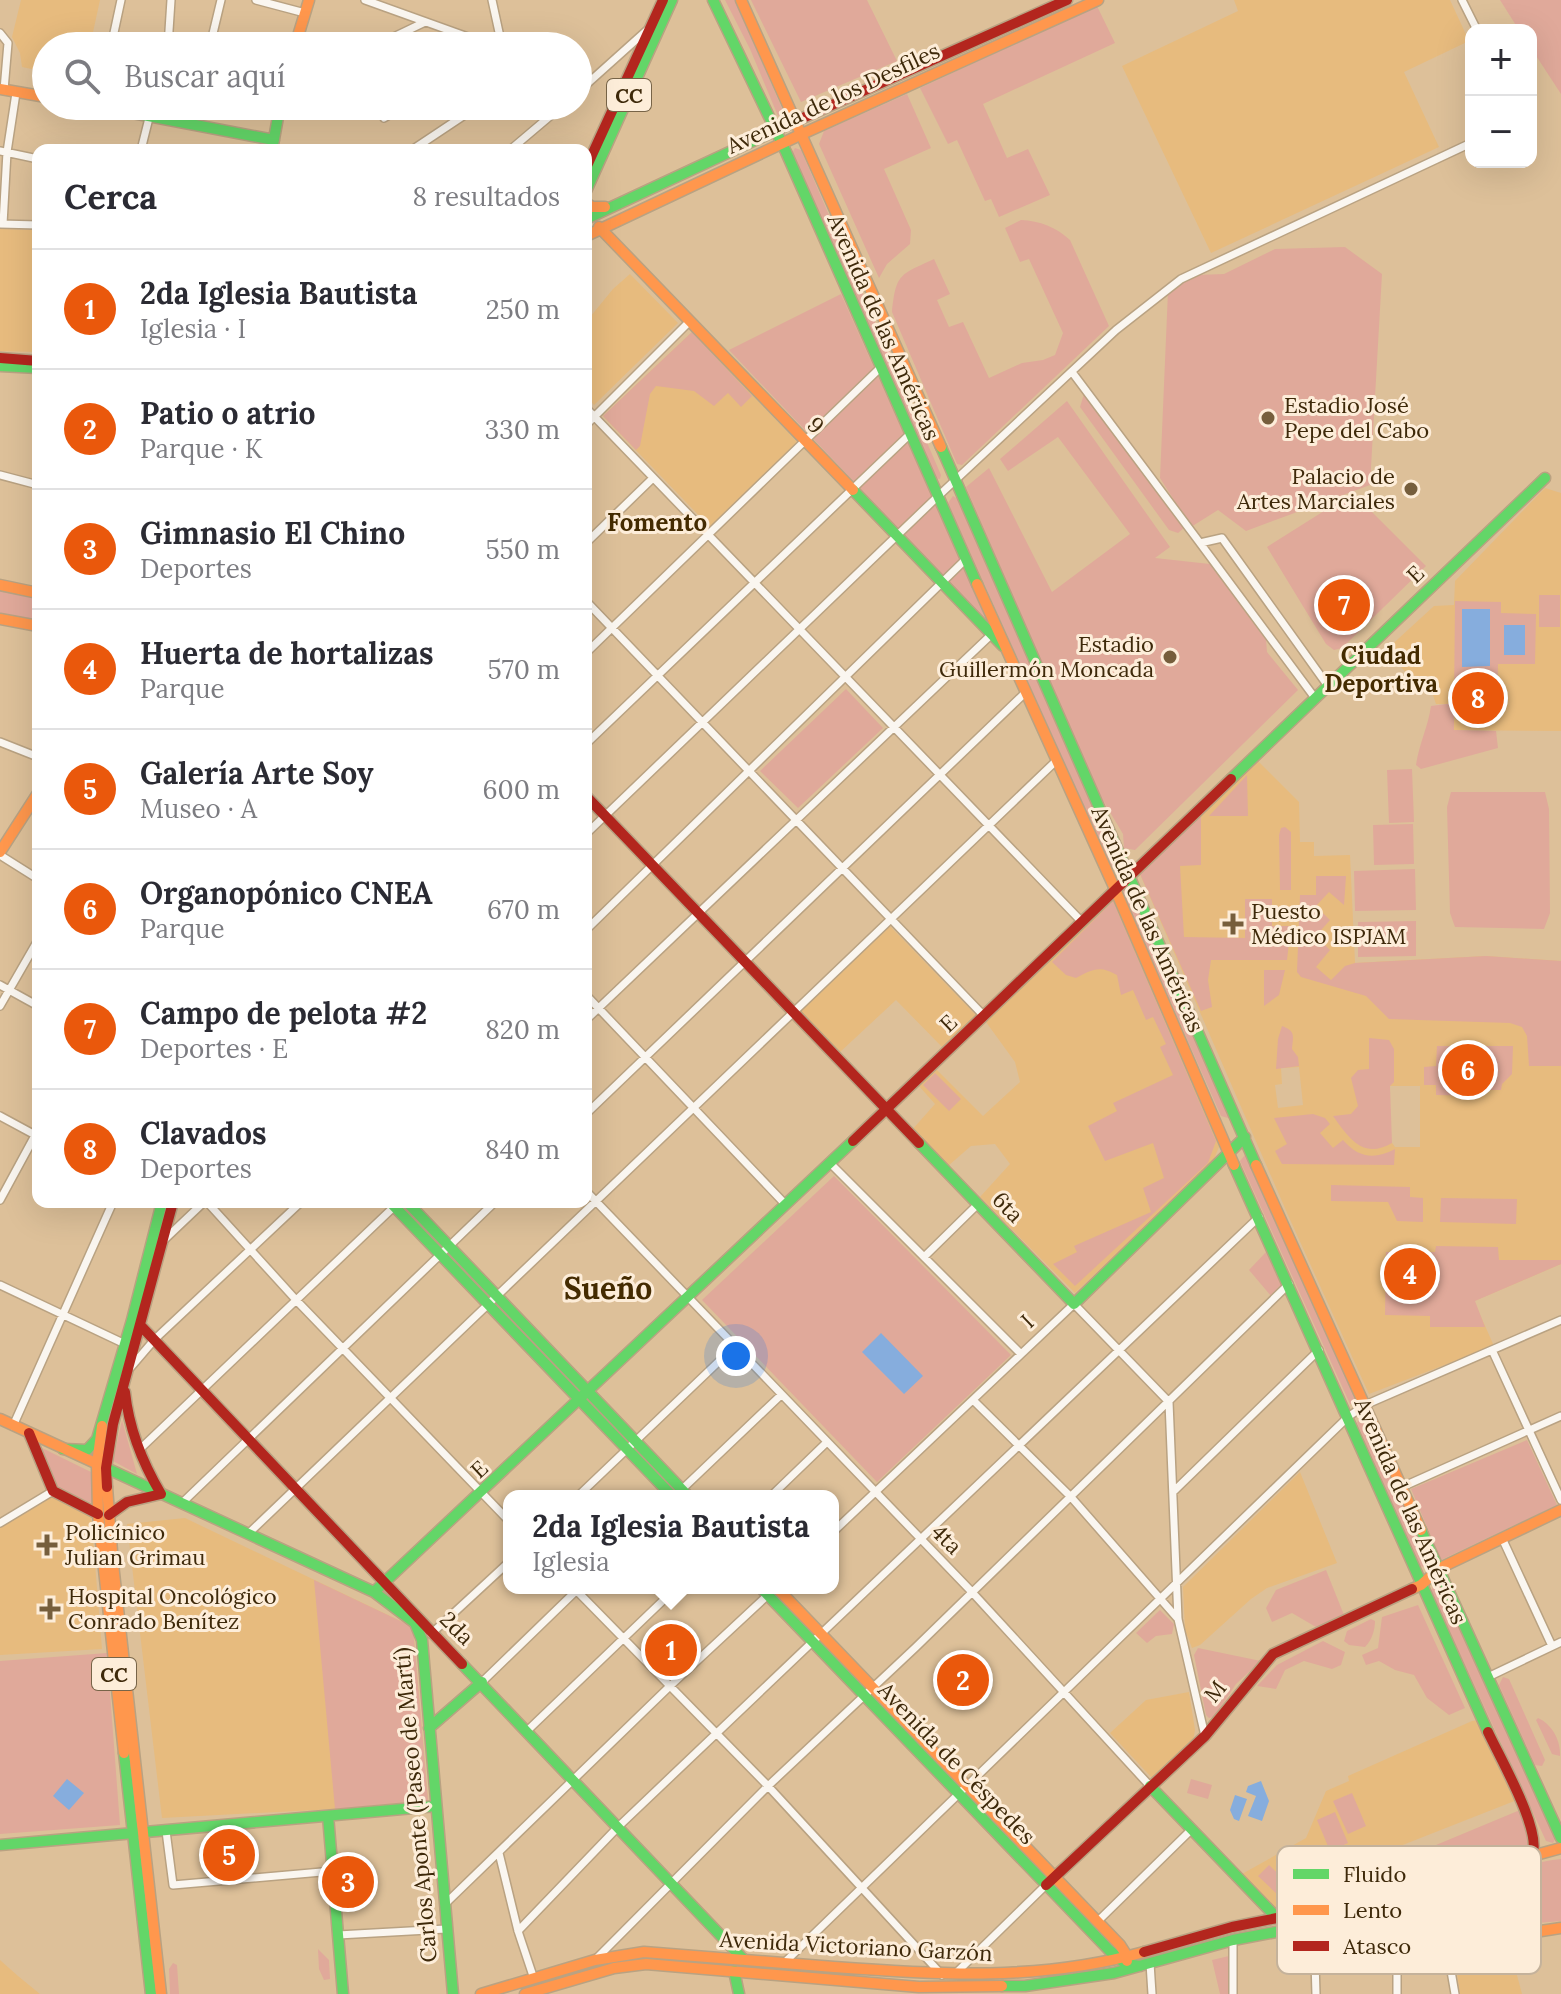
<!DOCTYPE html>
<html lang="es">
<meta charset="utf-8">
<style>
:root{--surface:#fff;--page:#f2f2f3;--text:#2b2b33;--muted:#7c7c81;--line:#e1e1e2;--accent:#ea580c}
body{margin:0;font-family:Lora,serif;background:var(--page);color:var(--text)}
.controls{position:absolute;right:24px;top:24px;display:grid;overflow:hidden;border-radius:16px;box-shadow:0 8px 32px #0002}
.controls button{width:72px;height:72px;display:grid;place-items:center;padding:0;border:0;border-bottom:2px solid var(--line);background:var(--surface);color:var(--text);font:40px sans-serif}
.you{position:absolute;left:736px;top:1356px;width:28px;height:28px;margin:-20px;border:6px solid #fff;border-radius:50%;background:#1a73e8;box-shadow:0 0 0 12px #1a73e833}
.badge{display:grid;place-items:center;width:52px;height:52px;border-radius:50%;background:var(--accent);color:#fff;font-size:26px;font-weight:700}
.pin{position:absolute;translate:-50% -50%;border:4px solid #fff;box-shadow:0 2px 8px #0006}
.popup{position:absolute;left:503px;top:1490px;width:336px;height:104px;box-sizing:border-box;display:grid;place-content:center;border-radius:16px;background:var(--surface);filter:drop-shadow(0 2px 6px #0005);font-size:26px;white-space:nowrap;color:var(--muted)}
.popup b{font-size:30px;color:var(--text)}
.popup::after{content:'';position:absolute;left:50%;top:100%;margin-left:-16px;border:16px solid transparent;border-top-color:var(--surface)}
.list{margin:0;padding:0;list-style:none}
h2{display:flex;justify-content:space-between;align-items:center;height:104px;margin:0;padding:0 32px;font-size:34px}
h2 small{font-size:26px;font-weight:400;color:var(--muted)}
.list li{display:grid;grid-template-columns:52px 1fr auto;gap:24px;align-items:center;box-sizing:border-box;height:120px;padding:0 32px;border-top:2px solid var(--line)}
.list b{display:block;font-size:30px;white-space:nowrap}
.list p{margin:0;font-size:26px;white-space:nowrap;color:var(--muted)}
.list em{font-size:26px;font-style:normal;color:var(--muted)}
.icon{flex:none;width:44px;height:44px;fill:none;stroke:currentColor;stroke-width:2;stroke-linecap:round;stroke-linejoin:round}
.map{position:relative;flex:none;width:1561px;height:1994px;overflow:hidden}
.search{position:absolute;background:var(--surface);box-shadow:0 8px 32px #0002;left:32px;top:32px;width:560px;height:88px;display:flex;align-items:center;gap:20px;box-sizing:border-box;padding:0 28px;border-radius:44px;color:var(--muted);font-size:30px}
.panel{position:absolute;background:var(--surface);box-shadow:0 8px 32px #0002;left:32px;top:144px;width:560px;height:1064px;border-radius:16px}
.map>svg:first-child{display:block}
.built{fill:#e7bb7e;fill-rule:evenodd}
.green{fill:#e0a99a}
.water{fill:#86addd}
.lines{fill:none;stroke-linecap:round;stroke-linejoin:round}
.street-casing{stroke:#b9a282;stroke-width:10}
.fast-casing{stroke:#b9a282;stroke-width:13}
.slow-casing{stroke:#b9a282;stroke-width:13}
.jam-casing{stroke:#b9a282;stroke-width:13}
.street{stroke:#faf6f0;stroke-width:7}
.fast{stroke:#63d668;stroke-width:10}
.slow{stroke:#ff974d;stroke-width:10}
.jam{stroke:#b3261e;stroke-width:10}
.poi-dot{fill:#765e3c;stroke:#fdedd9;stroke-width:3}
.labels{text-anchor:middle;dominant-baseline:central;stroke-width:6;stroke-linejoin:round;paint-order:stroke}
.shield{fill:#fdedd9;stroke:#776448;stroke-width:2}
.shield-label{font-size:20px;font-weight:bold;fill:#3e290a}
.street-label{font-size:22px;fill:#3e290a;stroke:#fdedd9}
.poi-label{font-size:22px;fill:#3e290a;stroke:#fdedd9;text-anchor:start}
.neighbourhood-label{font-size:24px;font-weight:bold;fill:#442b01;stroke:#fdedd9}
.district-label{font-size:30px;font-weight:bold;fill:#442b01;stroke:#fdedd9}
.key{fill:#fdedd9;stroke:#c4b29b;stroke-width:2}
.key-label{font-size:22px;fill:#3e290a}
</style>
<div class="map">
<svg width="1561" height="1994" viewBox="0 0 1561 1994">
<rect width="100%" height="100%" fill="#ddc099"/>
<path class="built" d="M21,0H100L90,46H46V72L22,67L20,53L12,37Z
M1234,0H1450L1469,41L1404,72L1439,147L1211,253L1122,66L1238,11Z
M0,229L38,230V352L0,351Z
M630,274L678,323L594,405L586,396V322L613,289Z
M692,332L798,443L710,527L603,416Z
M1545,488L1561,493V731L1454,730V704H1436L1427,677L1408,675L1386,650L1434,606L1454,605L1455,581Z
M1256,759L1299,802L1300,842H1314V856L1350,855L1355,963L1486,956L1561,961V1264L1474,1301L1494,1346L1369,1394L1288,1215L1140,874ZM1299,1067L1303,1105L1278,1108L1275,1085L1282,1084L1281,1068ZM1390,1086H1420V1147H1395L1390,1140Z
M1114,893L1221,1142L1212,1164L1075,1293L980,1197L1010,1164L995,1144L971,1146L948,1166L911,1131L935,1104L918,1085L936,1069L983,1116L1020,1082L1015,1062L986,1022Z
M888,924L977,1016L943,1048L896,1000L839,1053L798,1012Z
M1300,1472L1337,1563L1267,1588L1251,1599L1200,1645L1192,1648L1185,1630L1183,1587Z
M52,1497L91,1515L102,1649L0,1655V1528Z
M185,1518L413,1627L428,1800L335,1809L162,1818L127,1524Z
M1189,1692L1195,1730L1193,1741L1153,1779L1110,1733L1146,1700Z
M1481,1720L1517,1800L1357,1863L1360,1907L1278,1913L1242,1874L1306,1838L1326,1791L1349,1781L1348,1776L1472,1721Z
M1466,1930L1506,1934L1522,1994H1460L1451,1931Z
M0,1960L18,1976L40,1994H0Z"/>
<path class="green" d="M725,0H735L784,113L778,116L750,49Z
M751,0H867L897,61L801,102Z
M1500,0H1561V94L1531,48V30H1519Z
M1097,6L1115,43L983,104L1007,158L1028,149L1050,195L999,217L991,199L985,201L957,140L948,144L920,88Z
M907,94L931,148L884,169L911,230L910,244L887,264L879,278L819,144L824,131Z
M795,148L801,150L941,475L940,479L935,478L791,155Z
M1021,220C1040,221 1056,227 1070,240L1109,326L962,465L957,464L892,312C896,273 900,275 934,259L950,294L937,300L949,327L963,322L989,378L1022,363L1043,360L1055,355L1063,333L1029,259L1020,262L1005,228Z
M1345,247L1382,274L1370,485L1246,531L1218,510L1191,527L1160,478L1168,291L1197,275L1224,274L1275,249Z
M841,294L989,624L729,350Z
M692,332L752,396L741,407L728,393L714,406L694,391L656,386L650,394L640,446L636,450L603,416Z
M1084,394L1184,528L1178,533L1169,530L1080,407Z
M1067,401L1170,547L1155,558L1210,564L1266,640L1267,652L1298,690L1135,850L1124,848L1123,834L1095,787L966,487L989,468L1052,592L1130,534L1058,437L1008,471L1000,459Z
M953,496L958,499L1120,867L1117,869L1111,867L948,503Z
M1343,499L1371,511L1426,566L1342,648L1334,650L1326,644L1267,547Z
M0,589L38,597V621L0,614Z
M1539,595H1560V627H1539Z
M1455,601L1501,602V613L1536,614L1535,664H1498L1497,715L1454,714V730L1496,731L1498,748L1421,769L1416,765C1419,744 1428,727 1431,706L1454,703Z
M846,689L883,728L798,808L760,771Z
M1412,769L1414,822L1389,823L1387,770Z
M1247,775L1248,816H1209Z
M1451,792H1545L1549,809L1550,913L1544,929L1455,927L1450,913L1447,807Z
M1201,813V865L1180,866L1184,937L1245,938V899H1272V926H1291L1287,960H1211L1208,980L1212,1007L1201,1011L1140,874Z
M1413,824L1414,864L1374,865L1373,825Z
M1285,827L1291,832V890H1280L1279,835L1281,828Z
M1415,869L1416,910L1355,911L1354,871Z
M1316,876H1346L1344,905L1329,892L1316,906L1330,920L1316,936L1330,950L1316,967L1331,980L1345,966L1355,963L1486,956L1561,961V1066H1529L1527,1036L1522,1027L1510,1023L1389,1019L1366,996L1301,977L1297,972L1300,895H1316Z
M1129,889L1230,1116L1228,1118L1221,1116L1123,894L1124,890Z
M1113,901L1216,1141L1208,1163L1075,1286L1053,1264L1077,1252L1074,1246L1151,1212L1143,1188L1164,1178L1153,1143L1105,1161L1088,1126L1117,1111L1113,1103L1173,1075L1160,1047L1166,1044L1153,1017L1146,1020L1133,990L1121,995L1117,975C1100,965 1092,969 1076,978L1066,975L1052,962Z
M1416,921V956L1358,957V922Z
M1264,970H1285L1279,995L1264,1006Z
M1282,1026C1296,1031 1293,1036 1292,1049L1298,1057L1299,1066L1276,1069L1278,1039Z
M1369,1038L1389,1040L1394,1049V1082L1390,1086L1392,1143C1363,1160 1349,1138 1333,1116L1351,1114L1358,1106L1351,1078L1358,1070L1369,1069Z
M1437,1046H1513L1512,1074L1502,1084L1501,1090H1479L1478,1096L1436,1095V1085H1424V1067L1436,1066Z
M935,1073L961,1099L949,1111L923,1085Z
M1313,1114L1325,1118L1330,1124L1320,1133L1333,1148L1343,1140C1359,1158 1374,1160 1395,1149L1394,1165L1282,1164L1275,1151L1287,1144L1274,1118Z
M1245,1155L1248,1156L1358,1403L1356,1405L1350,1404L1240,1161Z
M834,1176L1011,1355L877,1482L702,1300Z
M1331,1185L1410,1187V1197L1423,1198V1222L1397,1221L1388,1202L1331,1201Z
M1441,1198L1517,1199L1516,1224L1440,1222Z
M1436,1246L1498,1247L1499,1260H1561V1264L1475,1301L1485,1327H1430V1316L1385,1315L1386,1252H1435Z
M1266,1252L1281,1285L1271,1296L1249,1270Z
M1363,1416L1430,1561L1427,1568L1420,1566L1357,1423L1360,1417Z
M122,1420L137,1474L113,1461Z
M1527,1440L1557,1505L1441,1560L1411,1489Z
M38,1446L91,1472L94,1504L53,1487Z
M1326,1570L1344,1615L1316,1627L1292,1613L1272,1622L1266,1608L1276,1590Z
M314,1580L413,1627L428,1800L335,1809Z
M1439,1584L1556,1837L1553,1843L1546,1841L1431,1591L1434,1585Z
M1418,1605L1465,1708L1449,1715L1427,1698L1414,1675L1395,1670L1379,1661L1366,1665L1362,1655L1378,1648L1382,1617Z
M1160,1610L1174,1624L1172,1634L1156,1636L1147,1643L1136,1633Z
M1371,1619L1375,1621C1375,1630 1372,1640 1365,1647L1349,1645L1344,1641L1347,1631Z
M1323,1641L1345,1652L1341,1665L1332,1669L1304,1661L1285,1670L1276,1689L1257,1686L1277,1665Z
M1198,1648L1261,1661L1236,1684L1214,1717L1209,1718L1206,1715L1194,1655Z
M107,1653L120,1825L0,1834V1661Z
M967,1669L974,1677L962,1688L963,1693L960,1696L950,1685Z
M1503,1677L1509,1679L1545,1760L1542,1766L1535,1765L1499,1685Z
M1538,1718C1552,1724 1561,1741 1560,1756L1552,1754L1536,1720Z
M1191,1779L1212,1785L1208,1799L1187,1793Z
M1352,1793L1366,1826L1348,1834L1333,1801Z
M1520,1810L1533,1839L1530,1848L1417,1900L1409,1897L1396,1868L1400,1860Z
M1335,1812L1348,1843L1330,1851L1317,1820Z
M1299,1857H1315L1316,1876H1300Z
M1561,1859V1921C1535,1923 1480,1931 1471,1901C1485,1874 1533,1862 1561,1859Z
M1269,1865L1289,1884L1278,1895L1258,1876Z
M318,1949L329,1960L330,1979L324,1980L319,1969Z
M1229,1956L1228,1994H1220L1212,1960Z
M173,1963L177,1965L179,1994H170L169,1969Z"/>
<path class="water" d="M1462,609H1490V666L1462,667Z
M1504,625H1525V655H1504Z
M1472,679H1483L1490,689L1484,707L1470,706L1466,690Z
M881,1333L923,1376L904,1394L862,1352Z
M67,1779L84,1793L69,1810L53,1796Z
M1261,1781L1269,1801L1262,1821L1248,1816L1256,1796L1246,1792L1248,1786Z
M1235,1795L1247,1799L1239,1821L1234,1819L1230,1810Z"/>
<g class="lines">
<g class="street-casing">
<path id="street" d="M256,0L305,13
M365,0L493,46
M492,0L502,46
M1462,0L1477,30
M0,33L8,43L4,90
M170,39L188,46
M112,42L121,0
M168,46L171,0
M210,46L221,0
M375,46L425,22
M578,92L646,31
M377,106L384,118L405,106
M141,150L152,106
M412,150L478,106
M510,150L562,106
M0,151L38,159
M0,224L38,225
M3,224L7,152L16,93
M1072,372L1200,543
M586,408L1082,922
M586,425L689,322
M0,475L38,485
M586,543L653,478
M586,601L984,1016
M586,653L879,369
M1315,698L1200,543L1222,538L1328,686
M0,742L38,757
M586,744L909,435
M586,834L934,500L1116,330L1181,279L1471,143
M0,855L38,879
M586,930L966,559
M0,985L38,1006
M586,995L786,1205
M0,1006L38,940
M586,1020L993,633
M586,1114L1025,693
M0,1116L37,1136
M830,1163L1021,1354
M586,1191L971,1591L1150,1786
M0,1200L38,1130
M207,1202L297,1301L509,1521
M164,1240L204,1202
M924,1257L977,1205
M0,1285L125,1344
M1492,1350L1561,1500
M131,1367L155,1339L301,1202
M973,1400L1071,1497L1178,1619
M13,1426L113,1202
M139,1450L399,1202
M1402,1487L1561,1416
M1173,1492L1319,1350
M578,1496L735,1346
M675,1496L781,1395
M771,1496L827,1442
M182,1503L495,1202
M0,1523L53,1491
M833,1532L1074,1304L1169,1402L1178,1619L1205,1736
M248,1534L1056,761
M1502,1538L1552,1646
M574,1588L768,1786L942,1975
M431,1634L509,1562
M1488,1677L1561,1642
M482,1682L578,1589
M528,1730L676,1588
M166,1831L173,1885L333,1871
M499,1853L518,1931L534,1979
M445,1904L670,1686L769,1594
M1097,1922L1191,1830
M1443,1925L1455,1994
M1397,1926V1994
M1314,1928L1316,1994
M518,1931L618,1827L1259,1217
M338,1935L446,1929
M1233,1940V1994
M596,1959L768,1786L916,1647L1289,1284
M784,1963L1348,1417L1365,1405L1561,1320
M1150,1963L1152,1994
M956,1973L1046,1885"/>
</g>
<g class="fast-casing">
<path id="fast" d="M713,0L786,152L977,584
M96,106L274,140
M272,150L280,106
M586,191L672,0
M586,219L796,121
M0,366L38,368
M941,447L1256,1165
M853,490L1003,646
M1231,779L1545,478
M919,1143L1074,1304L1245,1137
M1234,1165L1488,1732
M390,1202L672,1496
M407,1202L688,1496
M63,1449L87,1450L97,1439L132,1320L162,1202
M106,1468L374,1592L415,1623L422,1640L453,1994
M1421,1530L1561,1838
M761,1588L1110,1951L1126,1964L1140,1966
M374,1592L853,1141
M462,1664L744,1960
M429,1728L482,1682
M124,1753L151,1994
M1150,1786L1277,1918
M328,1816L343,1994
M0,1845L436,1806
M1443,1925L1461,1885
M734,1971L739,1994
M1002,1986H1025L1114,1973L1233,1940L1281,1931L1473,1924"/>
</g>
<g class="slow-casing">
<path id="slow" d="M741,0L941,447
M295,46L309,0
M0,89L46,97
M802,134L1098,0
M586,203L592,207H605
M599,227L853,490
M586,236L802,134
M977,584L1115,889L1234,1165
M0,585L38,593
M0,619L38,626
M0,852L38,793
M1256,1165L1421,1530
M0,1419L102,1466
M102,1426L97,1464L98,1514L124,1753
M107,1487L113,1564L161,1994
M777,1588L1120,1945L1127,1956V1961
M1412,1589L1421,1585L1440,1568L1561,1510
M1561,1848L1532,1856L1468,1881L1466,1903L1473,1924L1541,1931L1561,1928
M481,1994L595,1960L644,1952C707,1957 770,1962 834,1967C940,1975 1041,1981 1144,1952
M525,1994L614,1968L646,1964L919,1987L1002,1986"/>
</g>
<g class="jam-casing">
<path id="jam" d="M796,121L1067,0
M586,168L663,0
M0,358L38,361
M586,796L919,1143
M853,1141L1231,779
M141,1326L462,1664
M29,1433L53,1491L98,1514
M107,1487L106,1468L113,1424L173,1202
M109,1515L127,1502L161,1494C142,1462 129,1429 125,1392
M1488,1732C1500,1758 1543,1832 1532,1856
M1046,1885L1205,1736L1273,1654L1412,1589
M1144,1952L1232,1927L1277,1918L1392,1914L1430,1901L1468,1881"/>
</g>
<use href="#street" class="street"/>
<use href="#fast" class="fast"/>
<use href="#slow" class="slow"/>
<use href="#jam" class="jam"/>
</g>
<g class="poi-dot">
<circle cx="1268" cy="418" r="8"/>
<circle cx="1411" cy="489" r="8"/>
<circle cx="1170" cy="657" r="8"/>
<path d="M1229 912h8v8h8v8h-8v8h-8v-8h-8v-8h8z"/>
<path d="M43 1533h8v8h8v8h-8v8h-8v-8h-8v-8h8z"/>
<path d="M46 1597h8v8h8v8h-8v8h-8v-8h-8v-8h8z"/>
</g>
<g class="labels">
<g class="shield">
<rect x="607" y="79" width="44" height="32" rx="6"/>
<rect x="92" y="1658" width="44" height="32" rx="6"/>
</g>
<g class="shield-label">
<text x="629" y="95">CC</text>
<text x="114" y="1674">CC</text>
</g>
<g class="street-label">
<text transform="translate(833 98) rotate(-25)">Avenida de los Desfiles</text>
<text transform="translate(884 327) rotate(66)">Avenida de las Américas</text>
<text transform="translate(816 425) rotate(46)">9</text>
<text transform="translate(1415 574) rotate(-44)">E</text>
<text transform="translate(1148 919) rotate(66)">Avenida de las Américas</text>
<text transform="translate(948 1023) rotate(-44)">E</text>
<text transform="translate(1008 1207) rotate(46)">6ta</text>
<text transform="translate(1027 1321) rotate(-44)">I</text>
<text transform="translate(479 1469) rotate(-43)">E</text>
<text transform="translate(1411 1511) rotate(66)">Avenida de las Américas</text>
<text transform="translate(947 1539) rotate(45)">4ta</text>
<text transform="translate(457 1628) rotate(45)">2da</text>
<text transform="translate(1215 1691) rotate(-51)">M</text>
<text transform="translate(957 1763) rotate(46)">Avenida de Céspedes</text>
<text transform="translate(415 1805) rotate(-95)">Carlos Aponte (Paseo de Martí)</text>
<text transform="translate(856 1946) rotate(3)">Avenida Victoriano Garzón</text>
</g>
<g class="poi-label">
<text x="1284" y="405">Estadio José<tspan x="1284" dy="25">Pepe del Cabo</tspan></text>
<text x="1395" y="476" text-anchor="end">Palacio de<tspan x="1395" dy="25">Artes Marciales</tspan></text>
<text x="1154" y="644" text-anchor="end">Estadio<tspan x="1154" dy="25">Guillermón Moncada</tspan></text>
<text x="1251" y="911">Puesto<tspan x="1251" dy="25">Médico ISPJAM</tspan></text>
<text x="65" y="1532">Policínico<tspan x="65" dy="25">Julian Grimau</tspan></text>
<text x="68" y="1596">Hospital Oncológico<tspan x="68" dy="25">Conrado Benítez</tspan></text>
</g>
<g class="neighbourhood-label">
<text x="657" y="522">Fomento</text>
<text x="1381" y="655">Ciudad<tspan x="1381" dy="28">Deportiva</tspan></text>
</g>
<g class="district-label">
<text x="608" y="1288">Sueño</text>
</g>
</g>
<rect x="1277" y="1846" width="264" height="128" rx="12" class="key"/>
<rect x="1293" y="1869" width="36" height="10" fill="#63d668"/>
<rect x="1293" y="1905" width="36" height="10" fill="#ff974d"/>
<rect x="1293" y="1941" width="36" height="10" fill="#b3261e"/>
<g class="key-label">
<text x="1343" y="1882">Fluido</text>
<text x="1343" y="1918">Lento</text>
<text x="1343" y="1954">Atasco</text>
</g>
</svg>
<div class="controls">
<button>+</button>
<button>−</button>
</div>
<div class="you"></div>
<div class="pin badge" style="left:671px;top:1650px">1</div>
<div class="popup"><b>2da Iglesia Bautista</b>Iglesia</div>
<div class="pin badge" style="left:963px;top:1680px">2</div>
<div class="pin badge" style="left:348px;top:1882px">3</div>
<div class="pin badge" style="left:1410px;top:1274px">4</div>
<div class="pin badge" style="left:229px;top:1855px">5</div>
<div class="pin badge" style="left:1468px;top:1070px">6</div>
<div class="pin badge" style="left:1344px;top:605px">7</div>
<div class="pin badge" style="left:1478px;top:698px">8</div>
<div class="search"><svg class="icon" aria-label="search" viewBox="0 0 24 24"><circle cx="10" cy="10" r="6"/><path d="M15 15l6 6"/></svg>Buscar aquí</div>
<section class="panel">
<h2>Cerca<small>8 resultados</small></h2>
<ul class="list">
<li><span class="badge">1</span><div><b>2da Iglesia Bautista</b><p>Iglesia · I</p></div><em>250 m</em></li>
<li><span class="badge">2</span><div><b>Patio o atrio</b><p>Parque · K</p></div><em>330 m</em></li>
<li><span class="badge">3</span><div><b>Gimnasio El Chino</b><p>Deportes</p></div><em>550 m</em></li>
<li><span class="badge">4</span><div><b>Huerta de hortalizas</b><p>Parque</p></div><em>570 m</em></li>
<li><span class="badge">5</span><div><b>Galería Arte Soy</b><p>Museo · A</p></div><em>600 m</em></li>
<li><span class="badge">6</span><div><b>Organopónico CNEA</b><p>Parque</p></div><em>670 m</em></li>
<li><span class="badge">7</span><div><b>Campo de pelota #2</b><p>Deportes · E</p></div><em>820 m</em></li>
<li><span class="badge">8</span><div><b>Clavados</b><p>Deportes</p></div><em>840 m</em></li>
</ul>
</section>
</div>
